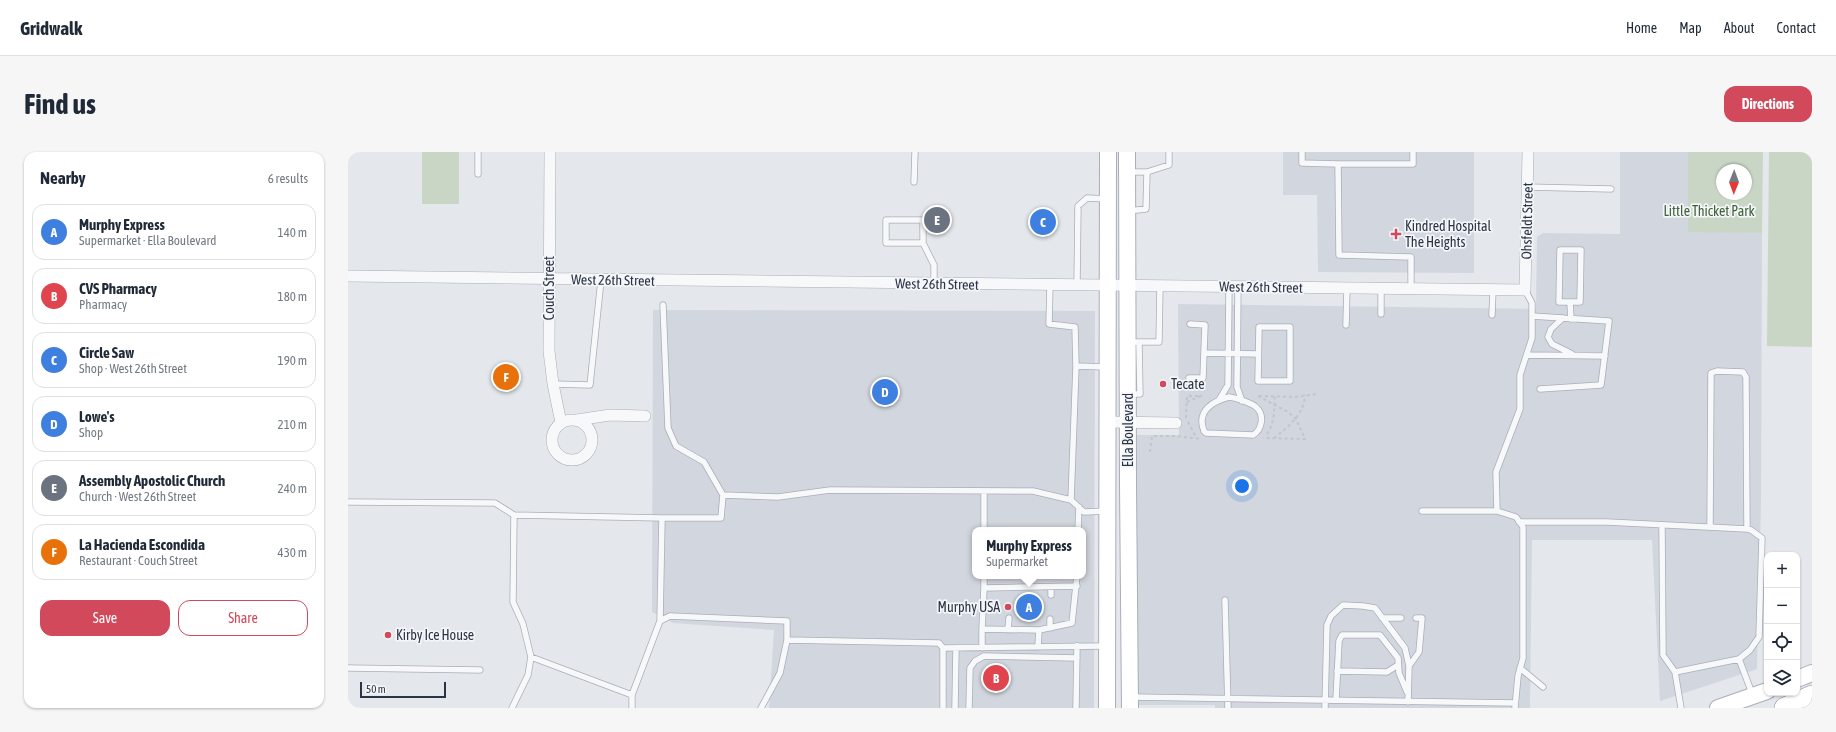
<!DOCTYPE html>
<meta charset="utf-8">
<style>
:root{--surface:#fff;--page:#f6f6f7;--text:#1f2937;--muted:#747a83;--line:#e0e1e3;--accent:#d1495b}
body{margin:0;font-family:"Asap Condensed",sans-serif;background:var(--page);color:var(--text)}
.controls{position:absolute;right:12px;bottom:12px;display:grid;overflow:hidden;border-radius:8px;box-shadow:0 1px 3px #0004}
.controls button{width:36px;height:36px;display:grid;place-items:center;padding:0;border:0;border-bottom:1px solid var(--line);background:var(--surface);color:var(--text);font:20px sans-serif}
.compass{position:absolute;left:1368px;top:12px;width:36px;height:36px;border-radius:50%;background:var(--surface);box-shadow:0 1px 3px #0004;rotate:181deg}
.scale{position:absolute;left:12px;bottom:10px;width:86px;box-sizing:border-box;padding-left:4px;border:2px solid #2b3445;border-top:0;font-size:11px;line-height:14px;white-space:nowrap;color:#2b3445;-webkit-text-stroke:3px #f4f6f9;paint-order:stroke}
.you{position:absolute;left:894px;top:334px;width:14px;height:14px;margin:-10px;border:3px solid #fff;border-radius:50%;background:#1a73e8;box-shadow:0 0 0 6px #1a73e833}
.badge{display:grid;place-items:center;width:26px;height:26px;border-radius:50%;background:var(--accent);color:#fff;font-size:13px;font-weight:700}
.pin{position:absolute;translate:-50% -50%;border:2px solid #fff;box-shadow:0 1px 4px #0006}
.popup{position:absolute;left:624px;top:375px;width:114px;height:52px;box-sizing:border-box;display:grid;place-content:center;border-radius:8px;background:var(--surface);filter:drop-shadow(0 1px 3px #0005);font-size:13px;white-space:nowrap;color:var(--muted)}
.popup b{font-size:15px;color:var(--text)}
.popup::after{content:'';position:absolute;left:50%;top:100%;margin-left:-8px;border:8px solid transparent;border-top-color:var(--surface)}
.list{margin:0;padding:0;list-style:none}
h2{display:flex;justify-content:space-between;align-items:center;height:52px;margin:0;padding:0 16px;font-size:17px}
h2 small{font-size:13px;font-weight:400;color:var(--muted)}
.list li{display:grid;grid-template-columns:26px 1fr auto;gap:12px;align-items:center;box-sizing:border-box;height:56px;margin:0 8px 8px;padding:0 8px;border:1px solid var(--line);border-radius:12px}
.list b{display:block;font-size:15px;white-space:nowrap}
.list p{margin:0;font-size:13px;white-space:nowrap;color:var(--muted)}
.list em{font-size:13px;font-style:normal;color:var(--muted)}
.actions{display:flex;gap:8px;padding:12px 16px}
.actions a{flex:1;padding:9px 0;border:1px solid var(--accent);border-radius:12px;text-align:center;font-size:14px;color:var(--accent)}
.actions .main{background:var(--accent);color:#fff}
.icon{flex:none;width:22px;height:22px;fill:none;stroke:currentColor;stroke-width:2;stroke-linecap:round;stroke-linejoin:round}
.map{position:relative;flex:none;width:1464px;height:556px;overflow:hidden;border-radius:12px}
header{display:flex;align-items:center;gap:24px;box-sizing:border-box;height:56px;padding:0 20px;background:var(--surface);border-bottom:1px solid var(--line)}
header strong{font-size:19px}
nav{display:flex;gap:22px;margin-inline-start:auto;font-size:14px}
.intro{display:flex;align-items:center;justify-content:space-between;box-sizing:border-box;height:96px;padding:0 24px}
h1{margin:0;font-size:28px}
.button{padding:10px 18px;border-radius:12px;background:var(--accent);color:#fff;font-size:14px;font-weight:700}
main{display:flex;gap:24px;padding:0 24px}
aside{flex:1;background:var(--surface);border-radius:12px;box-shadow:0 1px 3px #0004}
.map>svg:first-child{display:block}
.built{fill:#d2d6de;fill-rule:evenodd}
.green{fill:#c9d6c5;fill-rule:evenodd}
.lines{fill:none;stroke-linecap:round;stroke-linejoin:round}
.service-casing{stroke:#a9aeb7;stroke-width:7}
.minor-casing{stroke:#a9aeb7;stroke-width:12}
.secondary-casing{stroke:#a9aeb7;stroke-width:18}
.motorway-casing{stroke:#8b94a3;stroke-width:22}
.path{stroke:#c2c5cb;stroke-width:2;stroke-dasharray:3 3;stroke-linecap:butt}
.service{stroke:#f7f8fa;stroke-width:5.5}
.minor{stroke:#f7f8fa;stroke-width:11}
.secondary{stroke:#fff;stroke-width:16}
.motorway{stroke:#fff;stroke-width:21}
.poi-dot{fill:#d1495b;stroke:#f4f6f9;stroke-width:1.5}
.labels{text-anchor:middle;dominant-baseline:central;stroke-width:3.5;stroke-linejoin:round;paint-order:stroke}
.park-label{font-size:14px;fill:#3f6138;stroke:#f4f6f9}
.street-label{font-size:14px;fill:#2b3445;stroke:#f4f6f9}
.poi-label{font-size:14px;fill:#2b3445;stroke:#f4f6f9;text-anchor:start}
</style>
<header>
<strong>Gridwalk</strong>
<nav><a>Home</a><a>Map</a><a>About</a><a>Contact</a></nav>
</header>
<div class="intro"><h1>Find us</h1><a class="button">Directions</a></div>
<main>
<aside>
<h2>Nearby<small>6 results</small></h2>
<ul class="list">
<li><span class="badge" style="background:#3f7fe0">A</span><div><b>Murphy Express</b><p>Supermarket · Ella Boulevard</p></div><em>140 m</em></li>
<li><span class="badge" style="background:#e0444e">B</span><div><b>CVS Pharmacy</b><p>Pharmacy</p></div><em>180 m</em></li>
<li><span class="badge" style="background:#3f7fe0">C</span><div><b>Circle Saw</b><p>Shop · West 26th Street</p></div><em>190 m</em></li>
<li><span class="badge" style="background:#3f7fe0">D</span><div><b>Lowe's</b><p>Shop</p></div><em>210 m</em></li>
<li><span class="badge" style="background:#6b7280">E</span><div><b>Assembly Apostolic Church</b><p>Church · West 26th Street</p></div><em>240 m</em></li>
<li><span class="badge" style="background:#e8710a">F</span><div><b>La Hacienda Escondida</b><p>Restaurant · Couch Street</p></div><em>430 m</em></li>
</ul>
<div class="actions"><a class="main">Save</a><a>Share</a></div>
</aside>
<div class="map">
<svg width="1464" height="556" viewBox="0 0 1464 556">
<rect width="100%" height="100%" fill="#e4e7ec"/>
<path class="built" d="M935,0H1126V121L970,120L969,43H935Z
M1272,0H1340V79L1414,81L1413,348L1409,517L1312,549L1304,388H1184L1182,556H867V553H788L785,283H831L830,152L1188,157L1189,85L1195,81L1272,82Z
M305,158L747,159L746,556H421L426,478L325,471L304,460ZM627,378H735V424H627Z"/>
<path class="green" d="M74,0H111V52H74Z
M1340,0H1415L1414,81L1340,80ZM1374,18H1398V42H1374Z
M1421,0H1464V195L1419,194Z"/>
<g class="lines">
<g class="service-casing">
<path id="service" d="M130,0V22
M954,0V11L990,12
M780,20H799L798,57L780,59
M799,20L821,13V0
M566,30L567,0
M1179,35L1263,37
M575,91H538V68H575V91L586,113V132
M1212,98H1233L1232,150H1211Z
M702,133L701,172L727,175L728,214L758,215
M729,133L730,54L739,46L760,47
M890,135L889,235L894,249
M1033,136V162
M1063,137V105L991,103L990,12H1065V0
M1222,150L1223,167
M315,153L320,276L328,294L356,310L375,343
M1144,163L1145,137
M1184,164L1261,169L1253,233L1192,237
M1215,166L1203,177L1200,185L1204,192L1224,202
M998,173L999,136
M911,175H942V229H910Z
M781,190H811L812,134
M856,201L910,202
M1179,203L1257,204
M841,226H855L857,173L842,172
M205,232L242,233L253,128
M781,242H792L791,190
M881,245C889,246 903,251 908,255C917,263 914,278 905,283L858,281L856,279C848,259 865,249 881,245Z
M871,248L880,233L881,135
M723,348L728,214
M0,350L147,351L166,363
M1074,359H1149L1168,365L1175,375V506L1170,524L1167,556
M1149,359L1148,320L1172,257V223L1184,186V151L1177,138
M314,366H373L375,343L430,345L482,338L685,339L723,348L736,360L758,359
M1171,370H1259L1399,377L1403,378L1414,386L1411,485L1402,498L1391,507L1327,520
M1314,374L1315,503L1327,520L1333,556
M1362,375L1363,221L1369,219L1395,220L1398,225L1399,377
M636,378V339
M730,378L731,355
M636,436V424
M703,443V435
M877,448L880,556
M1034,466H1053
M312,469L322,464L439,469V488
M702,476V467
M634,477L636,436L729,434
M660,478L661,466
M690,495L691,478L724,471L729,424
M595,496L757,494
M634,496V477L691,478
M1391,507L1405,544
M1061,514L1071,500L1074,466H1068
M0,516L132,518
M1172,516L1195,535
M989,519L1039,520L1050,513
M284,543V556
M783,545L1167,551
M988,548L991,489L994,483H1032L1050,506L1051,521L1059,540
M164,556L180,523L183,505L284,543L312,469L314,366L166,363L165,450L175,472L183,505
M413,556L432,521L439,488L591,491L595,496V556
M607,556L608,496
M621,556L622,516L627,509L636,504L729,506
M728,556L729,494
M977,556L979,473L983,464L995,453L1015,454L1027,456L1057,496L1061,514L1060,550"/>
</g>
<g class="minor-casing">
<path id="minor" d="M202,0L201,199L205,232L213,271
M0,124L1177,138L1180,0
M204 288a20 20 0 1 1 40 0a20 20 0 1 1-40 0Z
M229,268L262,263L297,264
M760,270L828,271"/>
</g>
<g class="secondary-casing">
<path id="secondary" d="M779,0L780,333L782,556
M1449,527L1464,521
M759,556L760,0
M1370,556L1419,539"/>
</g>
<g class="motorway-casing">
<path id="motorway" d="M1437,556L1464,544"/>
</g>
<path class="path" d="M910,244L940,260L948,267L957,287L915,286
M911,244L947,245L969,242
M839,250L853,244
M838,266L839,244H854
M840,270L849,287
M919,282C927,270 926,258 927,244
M926,286C940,275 956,263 957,243
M802,300L804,284H828L853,287"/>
<use href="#service" class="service"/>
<use href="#minor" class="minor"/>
<use href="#secondary" class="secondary"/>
<use href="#motorway" class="motorway"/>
</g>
<g class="poi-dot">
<path d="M1046 76h4v4h4v4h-4v4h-4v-4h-4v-4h4z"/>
<circle cx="815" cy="232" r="4"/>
<circle cx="660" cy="455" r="4"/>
<circle cx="40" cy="483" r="4"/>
</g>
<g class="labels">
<g class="park-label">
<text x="1361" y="59">Little Thicket Park</text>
</g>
<g class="street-label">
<text transform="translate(1179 69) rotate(-89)">Ohsfeldt Street</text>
<text transform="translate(265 128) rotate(1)">West 26th Street</text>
<text transform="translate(589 132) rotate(1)">West 26th Street</text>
<text transform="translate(913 135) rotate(1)">West 26th Street</text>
<text transform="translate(201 136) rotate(-90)">Couch Street</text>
<text transform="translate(780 278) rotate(-90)">Ella Boulevard</text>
</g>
<g class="poi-label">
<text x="1057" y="74">Kindred Hospital<tspan x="1057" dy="16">The Heights</tspan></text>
<text x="823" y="232">Tecate</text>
<text x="652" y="455" text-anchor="end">Murphy USA</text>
<text x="48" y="483">Kirby Ice House</text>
</g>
</g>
</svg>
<div class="controls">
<button>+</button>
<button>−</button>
<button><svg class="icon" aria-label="locate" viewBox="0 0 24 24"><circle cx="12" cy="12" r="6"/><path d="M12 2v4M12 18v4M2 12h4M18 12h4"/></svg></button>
<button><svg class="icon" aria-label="layers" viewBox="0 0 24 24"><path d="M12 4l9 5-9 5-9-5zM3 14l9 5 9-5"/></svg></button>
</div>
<svg class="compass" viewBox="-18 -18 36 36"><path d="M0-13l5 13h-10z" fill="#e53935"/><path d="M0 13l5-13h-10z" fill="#747a83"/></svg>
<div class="scale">50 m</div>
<div class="you"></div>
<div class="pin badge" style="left:681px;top:455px;background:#3f7fe0">A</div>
<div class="popup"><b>Murphy Express</b>Supermarket</div>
<div class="pin badge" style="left:648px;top:526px;background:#e0444e">B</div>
<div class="pin badge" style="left:695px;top:70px;background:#3f7fe0">C</div>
<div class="pin badge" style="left:537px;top:240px;background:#3f7fe0">D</div>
<div class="pin badge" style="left:589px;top:68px;background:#6b7280">E</div>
<div class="pin badge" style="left:158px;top:225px;background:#e8710a">F</div>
</div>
</main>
